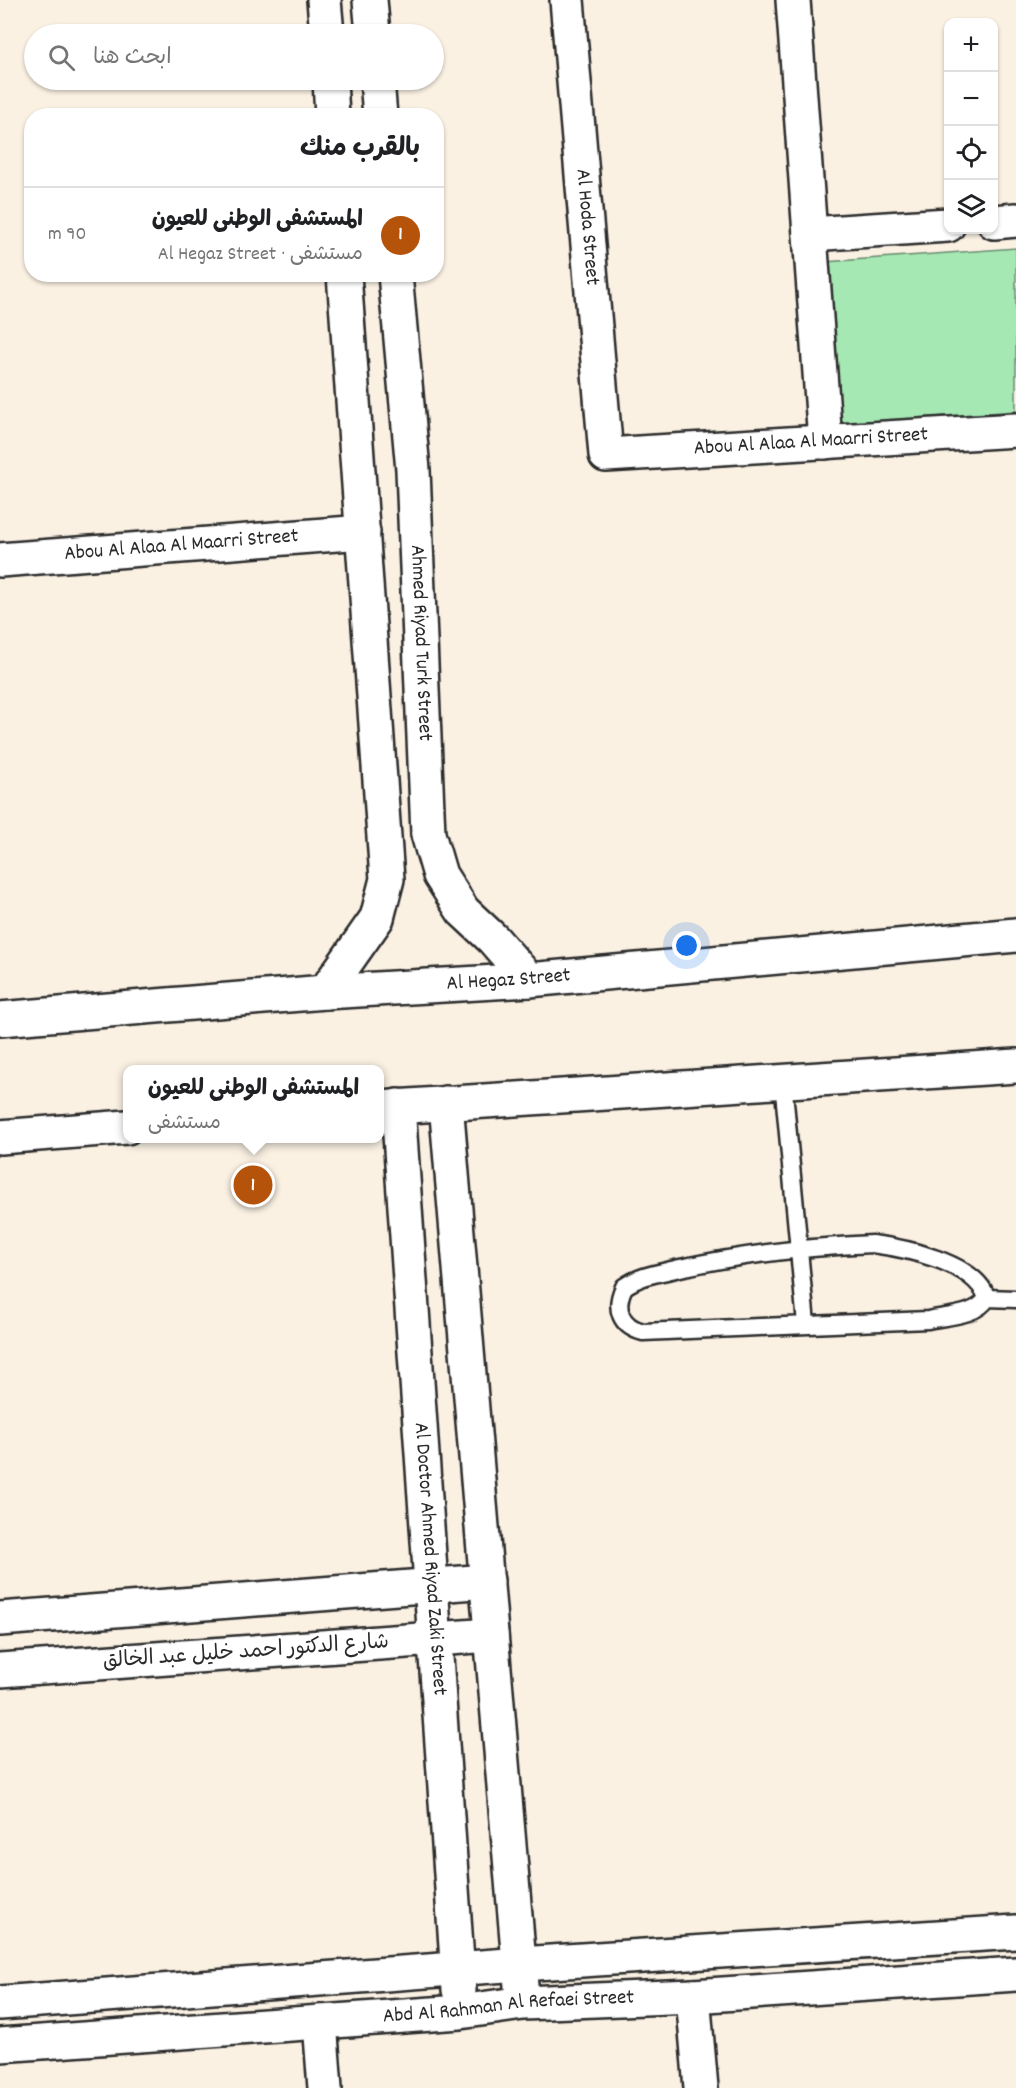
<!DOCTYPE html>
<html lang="ar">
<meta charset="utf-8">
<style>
:root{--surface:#fff;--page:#f2f2f2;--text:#202124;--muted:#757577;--line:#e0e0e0;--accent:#b45309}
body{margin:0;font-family:Dekko,"Playpen Sans Arabic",sans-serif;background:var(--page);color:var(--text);direction:rtl}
.controls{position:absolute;right:18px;top:18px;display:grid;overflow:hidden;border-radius:12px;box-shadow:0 2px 4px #0004}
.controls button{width:54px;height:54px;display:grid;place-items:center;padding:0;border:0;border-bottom:2px solid var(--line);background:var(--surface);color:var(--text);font:30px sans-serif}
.you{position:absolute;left:687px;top:946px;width:21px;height:21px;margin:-15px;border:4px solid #fff;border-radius:50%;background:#1a73e8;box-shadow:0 0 0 9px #1a73e833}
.badge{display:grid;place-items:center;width:39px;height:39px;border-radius:50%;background:var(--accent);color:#fff;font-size:20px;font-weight:700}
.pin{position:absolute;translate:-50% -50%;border:3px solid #fff;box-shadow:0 2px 6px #0006}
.popup{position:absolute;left:123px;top:1065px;width:261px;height:78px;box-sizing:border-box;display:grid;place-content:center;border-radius:12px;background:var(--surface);filter:drop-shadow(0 2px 4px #0005);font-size:20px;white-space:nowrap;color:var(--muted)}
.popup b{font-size:22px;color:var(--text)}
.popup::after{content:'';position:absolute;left:50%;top:100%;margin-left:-12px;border:12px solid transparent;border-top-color:var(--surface)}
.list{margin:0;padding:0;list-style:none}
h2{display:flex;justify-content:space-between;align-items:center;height:78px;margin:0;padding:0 24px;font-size:26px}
h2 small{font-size:20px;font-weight:400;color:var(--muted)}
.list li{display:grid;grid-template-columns:39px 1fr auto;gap:18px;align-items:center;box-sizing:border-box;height:96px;padding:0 24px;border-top:2px solid var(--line)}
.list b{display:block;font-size:22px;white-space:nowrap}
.list p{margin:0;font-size:20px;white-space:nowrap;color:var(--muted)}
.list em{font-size:20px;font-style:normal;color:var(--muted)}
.icon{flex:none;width:33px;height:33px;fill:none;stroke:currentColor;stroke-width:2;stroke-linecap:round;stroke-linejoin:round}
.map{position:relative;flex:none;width:1016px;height:2088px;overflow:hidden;direction:ltr}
.search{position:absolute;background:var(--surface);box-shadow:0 2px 4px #0004;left:24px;top:24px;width:420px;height:66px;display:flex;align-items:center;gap:15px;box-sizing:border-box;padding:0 21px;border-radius:33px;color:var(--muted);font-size:22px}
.panel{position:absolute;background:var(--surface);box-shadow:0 2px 4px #0004;left:24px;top:108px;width:420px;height:174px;border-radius:24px;direction:rtl}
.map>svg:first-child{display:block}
.green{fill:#a5e8b3;stroke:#688a6f;stroke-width:1.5}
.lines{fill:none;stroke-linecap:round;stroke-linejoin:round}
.service-casing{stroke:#2b2b2b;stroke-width:21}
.minor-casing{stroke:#2b2b2b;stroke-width:38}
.primary-casing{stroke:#2b2b2b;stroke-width:38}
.service{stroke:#fff;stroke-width:16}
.minor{stroke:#fff;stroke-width:33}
.primary{stroke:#fff;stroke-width:33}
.labels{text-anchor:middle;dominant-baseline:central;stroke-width:6;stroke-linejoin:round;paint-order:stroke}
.street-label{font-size:21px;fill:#2b2b2b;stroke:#fff}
</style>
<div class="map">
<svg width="1016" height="2088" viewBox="0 0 1016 2088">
<rect width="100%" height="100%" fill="#faf1e3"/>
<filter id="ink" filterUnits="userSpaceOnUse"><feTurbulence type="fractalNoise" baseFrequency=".0167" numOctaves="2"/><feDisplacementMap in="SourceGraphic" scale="12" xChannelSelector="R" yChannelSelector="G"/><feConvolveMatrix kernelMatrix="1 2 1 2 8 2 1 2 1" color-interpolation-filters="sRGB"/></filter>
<g filter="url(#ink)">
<path class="green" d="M1016,248V411L838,424L825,262Z"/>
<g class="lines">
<g class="service-casing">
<path id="service" d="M783,1081L806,1324
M872,1244C904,1248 975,1262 987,1298C977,1316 946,1316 928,1320L643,1332C620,1326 614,1308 624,1287C640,1275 660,1273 680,1268C744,1254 806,1247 872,1244Z
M987,1298L1016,1299"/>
</g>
<g class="minor-casing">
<g id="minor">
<path d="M324,0L327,34"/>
<path d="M370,0L373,34"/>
<path id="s1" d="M567,0L606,455L1016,430"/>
<path d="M793,0L825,442"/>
<path d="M330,80L332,116"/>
<path d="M377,80L380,116"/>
<path d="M994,222L1016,220"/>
<path d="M810,234L948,225"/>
<path id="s2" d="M395,274L413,470L428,834L440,875L463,911L493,939L529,980"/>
<path id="s3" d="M0,560L363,532"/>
<path d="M325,992L377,918L387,879L344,274"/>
<path d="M446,1103L521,1986"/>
<path id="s4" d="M398,1106L459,1990"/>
<path d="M0,1619L487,1581"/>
<path d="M0,1670L491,1635"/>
<path d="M693,1996L701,2088"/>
<path d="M0,2003L520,1964L1016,1932"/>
<path d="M320,2022L325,2088"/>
<path id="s5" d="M0,2045L460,2012L523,2003L693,1996L1016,1974"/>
</g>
</g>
<g class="primary-casing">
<g id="primary">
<path id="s6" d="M0,1019L325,992L529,980L1016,935"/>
<path d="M379,1108L1016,1066"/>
<path d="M0,1137L127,1127"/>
</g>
</g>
<use href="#service" class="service"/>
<use href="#minor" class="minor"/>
<use href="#primary" class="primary"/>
</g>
</g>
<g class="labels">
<g class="street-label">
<text stroke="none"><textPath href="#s1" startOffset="228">Al Hoda Street</textPath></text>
<text stroke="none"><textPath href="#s1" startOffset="662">Abou Al Alaa Al Maarri Street</textPath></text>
<text stroke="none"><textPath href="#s3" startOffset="182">Abou Al Alaa Al Maarri Street</textPath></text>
<text stroke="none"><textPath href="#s2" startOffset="370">Ahmed Riyad Turk Street</textPath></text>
<text stroke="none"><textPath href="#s6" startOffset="510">Al Hegaz Street</textPath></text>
<text stroke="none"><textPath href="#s4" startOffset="454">Al Doctor Ahmed Riyad Zaki Street</textPath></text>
<text transform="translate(246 1653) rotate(-4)">شارع الدكتور احمد خليل عبد الخالق</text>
<text stroke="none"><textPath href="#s5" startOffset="510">Abd Al Rahman Al Refaei Street</textPath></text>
</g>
</g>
</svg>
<div class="controls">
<button>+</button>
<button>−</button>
<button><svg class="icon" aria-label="locate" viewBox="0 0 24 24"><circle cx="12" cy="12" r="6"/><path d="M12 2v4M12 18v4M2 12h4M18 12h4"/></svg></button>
<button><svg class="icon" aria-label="layers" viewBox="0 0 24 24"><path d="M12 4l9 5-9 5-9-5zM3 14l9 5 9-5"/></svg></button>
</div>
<div class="you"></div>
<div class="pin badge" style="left:253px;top:1185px">1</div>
<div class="popup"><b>المستشفى الوطنى للعيون</b>مستشفى</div>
<div class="search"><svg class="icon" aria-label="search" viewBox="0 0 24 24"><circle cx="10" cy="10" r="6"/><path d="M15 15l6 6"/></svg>ابحث هنا</div>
<section class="panel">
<h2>بالقرب منك<small></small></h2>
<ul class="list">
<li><span class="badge">1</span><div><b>المستشفى الوطنى للعيون</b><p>مستشفى · Al Hegaz Street</p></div><em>90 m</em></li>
</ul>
</section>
</div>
